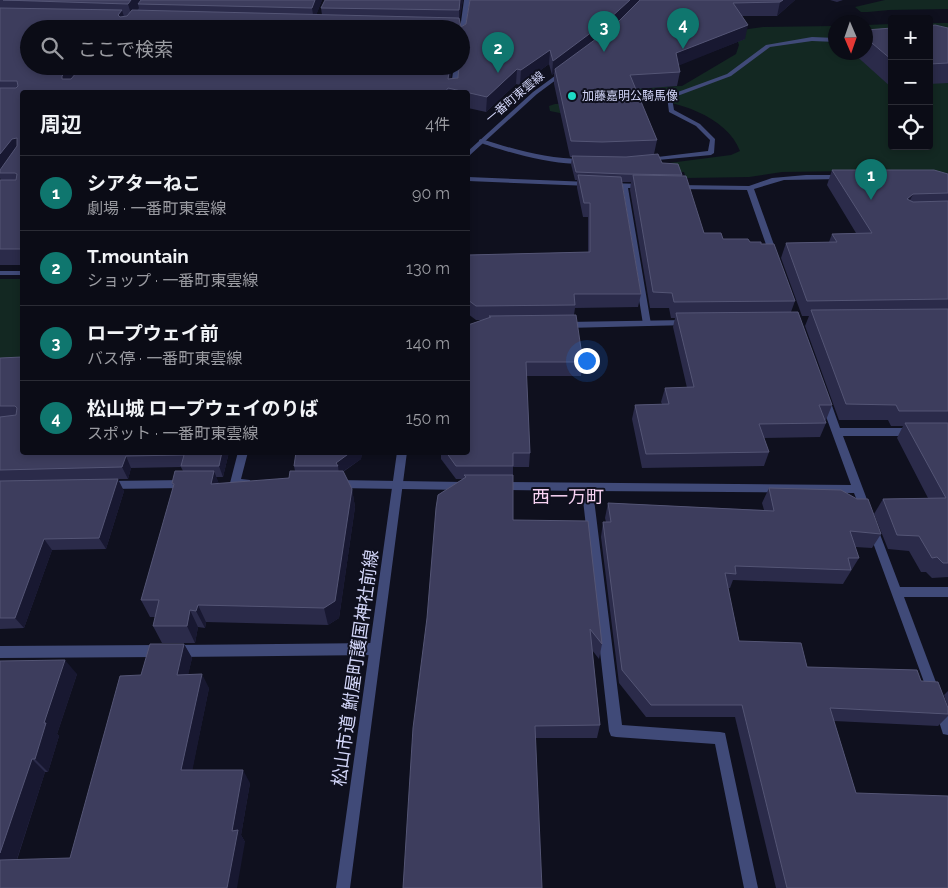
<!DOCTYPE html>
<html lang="ja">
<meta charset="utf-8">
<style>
:root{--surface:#0b0c16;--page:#14151f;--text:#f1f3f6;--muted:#9a9ba1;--line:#2b2c35;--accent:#0f766e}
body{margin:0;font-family:Raleway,"Noto Sans JP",sans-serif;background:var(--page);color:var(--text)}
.controls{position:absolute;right:15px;top:15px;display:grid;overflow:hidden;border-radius:5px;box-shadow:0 2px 8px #0003}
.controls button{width:45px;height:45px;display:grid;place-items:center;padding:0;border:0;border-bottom:1px solid var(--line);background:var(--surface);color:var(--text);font:25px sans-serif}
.compass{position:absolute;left:828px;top:15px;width:45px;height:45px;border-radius:50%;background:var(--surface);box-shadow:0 2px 8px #0003;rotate:178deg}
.you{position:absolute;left:586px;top:360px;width:18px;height:18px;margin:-12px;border:4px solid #fff;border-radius:50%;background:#1a73e8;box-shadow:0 0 0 8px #1a73e833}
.badge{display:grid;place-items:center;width:32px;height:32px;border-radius:50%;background:var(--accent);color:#fff;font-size:16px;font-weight:700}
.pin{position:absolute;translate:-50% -41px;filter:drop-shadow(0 1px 2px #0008)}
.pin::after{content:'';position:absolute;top:26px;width:18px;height:15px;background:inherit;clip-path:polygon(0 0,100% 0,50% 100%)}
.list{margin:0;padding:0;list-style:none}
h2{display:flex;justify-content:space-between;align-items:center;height:65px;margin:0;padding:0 20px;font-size:21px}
h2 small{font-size:16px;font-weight:400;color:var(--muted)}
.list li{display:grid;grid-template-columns:32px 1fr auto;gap:15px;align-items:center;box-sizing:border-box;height:75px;padding:0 20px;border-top:1px solid var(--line)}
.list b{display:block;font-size:19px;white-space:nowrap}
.list p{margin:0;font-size:16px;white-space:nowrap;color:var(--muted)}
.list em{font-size:16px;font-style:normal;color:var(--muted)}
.icon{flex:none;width:28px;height:28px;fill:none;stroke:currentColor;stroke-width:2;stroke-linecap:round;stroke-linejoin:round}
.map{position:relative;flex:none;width:948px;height:888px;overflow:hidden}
.search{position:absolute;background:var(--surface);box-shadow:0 2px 8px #0003;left:20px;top:20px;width:450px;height:55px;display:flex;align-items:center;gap:12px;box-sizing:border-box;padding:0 18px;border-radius:28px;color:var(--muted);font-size:19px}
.panel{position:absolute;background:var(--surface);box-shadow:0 2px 8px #0003;left:20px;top:90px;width:450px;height:365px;border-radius:5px}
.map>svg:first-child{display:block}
.green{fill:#132822}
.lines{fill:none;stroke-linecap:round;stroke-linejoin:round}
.service{fill:#404a78;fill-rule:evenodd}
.minor{fill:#404a78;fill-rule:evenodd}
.tertiary{fill:#404a78;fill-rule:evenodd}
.wall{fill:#2b2b4a;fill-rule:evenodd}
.shaded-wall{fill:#181831}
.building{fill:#3d3d5d;stroke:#545575;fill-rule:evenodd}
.poi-dot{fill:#1ddbc5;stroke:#0f101e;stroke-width:2}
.labels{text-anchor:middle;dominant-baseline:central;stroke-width:4;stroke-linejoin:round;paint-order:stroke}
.far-poi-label{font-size:12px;fill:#d3d6f9;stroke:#0f101e;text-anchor:start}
.far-street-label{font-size:12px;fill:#d3d6f9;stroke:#0f101e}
.quarter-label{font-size:18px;fill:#f9d4f4;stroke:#0f101e}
.near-street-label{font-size:18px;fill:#d3d6f9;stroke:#0f101e}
</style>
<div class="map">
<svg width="948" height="888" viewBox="0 0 948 888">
<rect width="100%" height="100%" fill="#0f101e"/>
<path class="green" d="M885,0H948V9L889,10L868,12H861L855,7Z
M929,23H948V173L916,170L782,172L749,177L686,178L684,172L650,171L638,167L731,155L740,151C727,115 671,98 636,99L565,114L550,111L549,106L555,104H577L622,88L682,86L736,54L739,45L734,31L763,27L835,26L836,52H866V25L892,24V146H929Z
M0,279H22V358H0Z"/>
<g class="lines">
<path class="service" d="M812,37L836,38V42L812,41L770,47L731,76L672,98L674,110L700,124L715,139L714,153L711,155L647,161L646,160L649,158L708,151L710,140L696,126L669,112L667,96L727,74L766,45Z
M481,139C517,150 545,159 584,159L587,161C571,171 498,150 479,142V140Z"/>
<path class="minor" d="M563,70L568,71L537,94L470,155L468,156V151L533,92Z
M806,175H842L846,177L842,179L784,180L754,189L778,256L774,258L770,256L747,190L677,189L673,187L677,185L749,186L772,178Z
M468,177L590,182L594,184L590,186L468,181Z
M607,183L643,184L647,186L643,188H628L651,324L650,326H644L643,324L621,187H607Z
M0,271H22V275H0Z
M825,397L830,400L840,428H912L917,432L912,436H843L871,510L870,513L866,514L862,513L854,493L593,491L622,725L720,732L725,733L758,888H744L715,744L616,737L611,736L609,731L582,491L501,490L497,489L496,486L497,483L501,482L851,485L820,400Z
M238,452H248L241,479L250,480L251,483L250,486C244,488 237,488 231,486L230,483Z
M186,480L190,481L191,484L190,487L186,488L108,489L104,488L103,485L104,482L108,481Z
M336,480L464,482L468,483L469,486L468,489L464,490L336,488L332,487L331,484L332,481Z
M873,525L877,526L878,529L900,587H948V597H904L940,693L938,697L934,699L930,697L928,693L868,529L869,526Z
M375,643L379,645L381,649L379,653L375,655L176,657L172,655L170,651L172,647L176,645Z
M161,645L165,647L167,651L165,655L161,657L0,658V646Z
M940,700L945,702L948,710V735L943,734L934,706L935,702Z"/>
<path class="tertiary" d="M464,0H470L464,37L461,39V29H460Z
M454,66H460L456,92H450Z
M686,320L690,323L689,325L566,328L562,325L566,322Z
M397,452H407L350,888H336Z"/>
</g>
<path class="wall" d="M0,0H322L316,15H322L321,8L463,0L459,20L461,27L466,24L470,0H795L777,16H742L745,39L678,65L680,72L677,86L636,89L639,99L657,140L654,154L662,163L682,175L704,233L723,239L750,242L795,301L791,312L832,405L826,420H825L826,423L820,437L764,438L769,452L764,466L642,468L632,419L635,405L662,404L661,402L665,388H687L673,327L675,318H671L669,308H650L630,190L631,182H622L641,294L638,307L575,308L574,315L583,362L581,376H526L530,453L529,467H513V520L602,644L599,659L592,650L600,725L597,738H536L462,479H456L441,459V452H468L483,320H476L468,314V255L588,252V217H583L577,188V180H575L571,164L572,157H570L554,84V73L552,75L549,64L520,85L516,84L486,112L468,108V92H22V265H0V180H1L0,178ZM29,29H461V66L458,78H450L452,66H29Z
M830,0H843L837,2Z
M929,26L948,28V83L929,84Z
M892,28V88L852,52H866V30Z
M832,170L948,174V577L932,578L926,572H921L909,551L888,549L874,514L883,499L928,498L897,438L903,426H891L888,420H839L805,326L809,316H802L781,258L786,243L829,242L832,234L856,233L827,185Z
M22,357V452H229L223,477H216L219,484L289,478L295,471L294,466L296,452H362L361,459L343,472L352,489L355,507L339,618L328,625L206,622L205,628L198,627L195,643H162L153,626L155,617H150L141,600L174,487L172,483L183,471L181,467L131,468L128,479H112L124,491L106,549L52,550L24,628L0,629V358Z
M769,488L881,534L872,548L855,547L859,558L843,584L733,580L730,588H728L739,641L807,667L921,681L948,708V716L938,726L834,721L856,793L948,888H776L735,717H646L619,683L601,537L603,522H606L605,518L608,503L764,510L762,503Z
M184,644L192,658L188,674L209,688L192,770L250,783L241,835L245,842L0,888V661L77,674L57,734L59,736L48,772H45L17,860L70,858L141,675Z
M948,691V707L944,695Z"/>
<path class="shaded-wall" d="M131,0H145L138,4L139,8L132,17L128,4Z
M315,0H322L314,21L312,8Z
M460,0H463L459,24V10Z
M630,0H642L607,34L555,69L554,73L552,75L553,61Z
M783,0H795L777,16L780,2Z
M122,10L126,24L118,15Z
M748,25L745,39L673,68L676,53Z
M550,50L549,64L520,85L521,70Z
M71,66H88L68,91L62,79V76Z
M450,66H452L449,89L448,79Z
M517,69L516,84L486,112L487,97Z
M17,138L19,154L0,173V154L12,139Z
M913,194L906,209L907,199Z
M222,452H229L223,477L219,466Z
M351,452H362L361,459L339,474L338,466L336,463Z
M126,456L131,468L128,479L122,467Z
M214,471L221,489L211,484Z
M118,479L124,491L106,549L99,538Z
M352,489L355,507L339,618L328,625L324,608Z
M44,539L52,550L24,628L15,618Z
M198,605L206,622L205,628L196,611Z
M190,610L198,627L195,643L187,626Z
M184,644L192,658L185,689L177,675Z
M65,660L77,674L57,734L59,736L48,772L35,759L44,723Z
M202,674L209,688L190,782L181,770Z
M32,759L45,772L13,871L0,862V853Z
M243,770L250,783L241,835L245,842L237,888H227L232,831Z"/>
<path class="building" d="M3,0H131L128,4Z
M141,0H315L312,8L138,4Z
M325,0H460L459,10L321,8Z
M470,0H630L608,20L553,61L550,50L521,70L517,69L487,97L448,88L445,92H22V249H0V180H16L17,174L15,173H0V170L17,146V138L12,139L0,154V88H16L18,86L17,81H0V8L122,10L118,15L120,17L127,16L132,10L459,18L461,27L466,24ZM29,29H461V66H459L458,78L448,79L450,66H82L71,79H62V76L71,66H29Z
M640,0H783L780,2L733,3L748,25L676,53L680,72L630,75L639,97L636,99H640L657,140L602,142L571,141L555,69L615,25Z
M935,25L948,28V63L929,64V26Z
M892,28V60L866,38V30Z
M658,154L662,163L678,164L682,175L625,174L576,172L572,156L626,157Z
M832,170H934L948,174V193L913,194L907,199L913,202L948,201V299L807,301L786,243L837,242L832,234L872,233Z
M578,175L621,177L641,294H574L575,305L476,306L468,300V255L590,252V203H584Z
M633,175L686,176L704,233H721L723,239H748L750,242H761V244H774L795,301L674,302L672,293L653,292Z
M948,309V411H899L896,405L846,404L811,310Z
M798,312L832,405H819L826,423L759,424L769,452L646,454L635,405L669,404L665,388L694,387L676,313Z
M576,315L583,362H526L530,453H513V466H456L446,452H468V325L491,317L489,316Z
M22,357V452H222L219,466H181L184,455L126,456L122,467L0,470V417L16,415L17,408L15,406H0V358Z
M905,423H948V563H943L937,557L932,558L919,536L897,535L883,499L946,498Z
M296,452H351L336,463L338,466H294Z
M175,471H214L211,484L289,478L290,471H343L352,489L335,601L324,608L198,605L196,611L190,610L187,626H153L159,600H141L174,484L172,483Z
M464,475H513V520L588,521L602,644L590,629L600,725L535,726L542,888H403L413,728L427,618L436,508L438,495L466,477Z
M118,479L99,538L44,539L15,618H0V481Z
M769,488L841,490L857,499H868L881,534L850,531L859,558H848L851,570L735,566L736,574L725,573L739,641L801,643L807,667L917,670L921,681L938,682L948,708V714L830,708L856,793L948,796V888H787L742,705H651L622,670L603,522H611L608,503L774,511Z
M150,644H184L177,675L202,674L181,770H243L232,831L238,830L227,888H0V860L70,858L120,676L141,675Z
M65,660L44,723H46L35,759H32L0,853V661Z"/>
<circle class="poi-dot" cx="572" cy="96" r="5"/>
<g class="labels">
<g class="far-poi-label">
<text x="582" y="96">加藤嘉明公騎馬像</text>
</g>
<g class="far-street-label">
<text transform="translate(515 97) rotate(-40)">一番町東雲線</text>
</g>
<g class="quarter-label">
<text x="568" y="496">西一万町</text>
</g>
<g class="near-street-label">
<text transform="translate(355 668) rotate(-82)">松山市道 鮒屋町護国神社前線</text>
</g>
</g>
</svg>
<div class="controls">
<button>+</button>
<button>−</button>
<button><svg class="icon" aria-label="locate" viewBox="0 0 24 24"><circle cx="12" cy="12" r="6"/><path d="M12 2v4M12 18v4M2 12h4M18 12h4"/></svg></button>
</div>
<svg class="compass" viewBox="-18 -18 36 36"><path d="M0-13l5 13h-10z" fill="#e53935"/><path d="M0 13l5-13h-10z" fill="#9a9ba1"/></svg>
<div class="you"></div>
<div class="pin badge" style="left:871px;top:200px">1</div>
<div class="pin badge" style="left:498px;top:73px">2</div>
<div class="pin badge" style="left:604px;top:52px">3</div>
<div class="pin badge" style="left:683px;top:49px">4</div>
<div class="search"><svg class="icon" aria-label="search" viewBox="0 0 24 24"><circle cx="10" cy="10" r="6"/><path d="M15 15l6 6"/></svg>ここで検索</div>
<section class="panel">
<h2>周辺<small>4件</small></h2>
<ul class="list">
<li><span class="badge">1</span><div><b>シアターねこ</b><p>劇場 · 一番町東雲線</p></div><em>90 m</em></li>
<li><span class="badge">2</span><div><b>T.mountain</b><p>ショップ · 一番町東雲線</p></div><em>130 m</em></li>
<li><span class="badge">3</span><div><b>ロープウェイ前</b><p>バス停 · 一番町東雲線</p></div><em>140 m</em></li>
<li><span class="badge">4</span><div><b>松山城 ロープウェイのりば</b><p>スポット · 一番町東雲線</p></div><em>150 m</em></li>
</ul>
</section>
</div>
